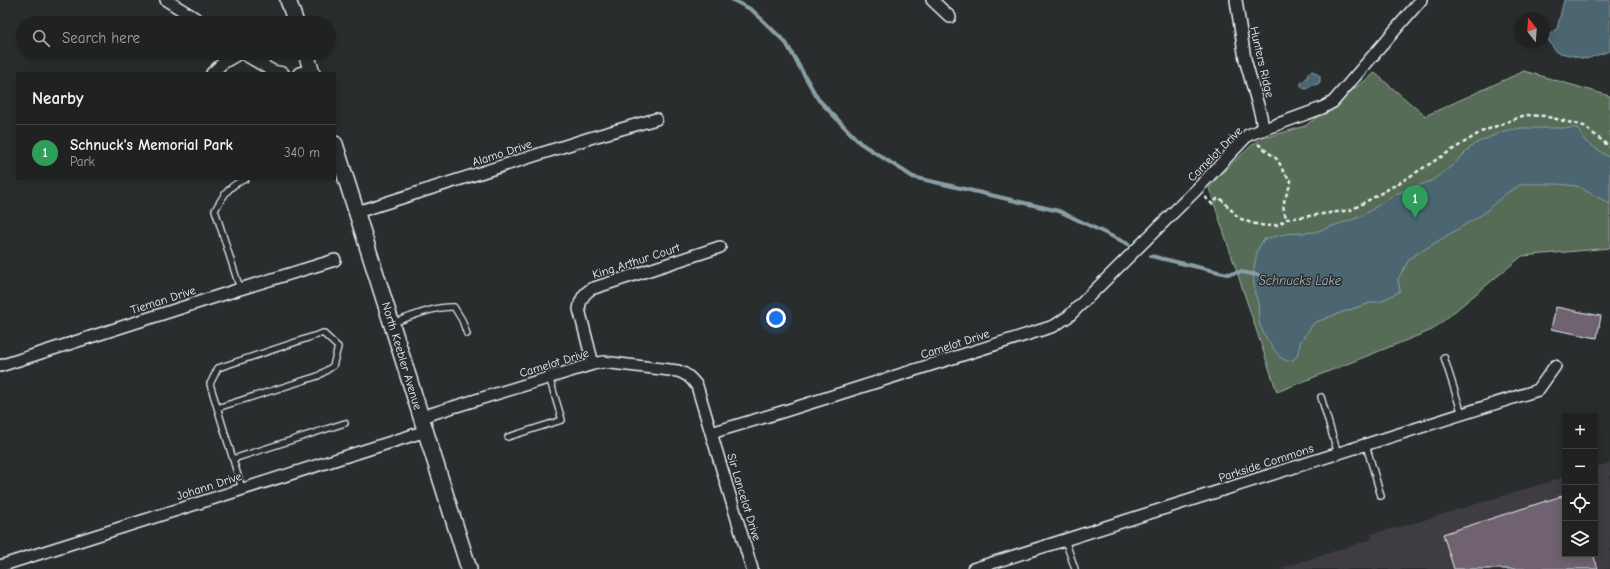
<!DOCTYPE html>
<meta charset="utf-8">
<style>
:root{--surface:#202222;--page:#2d2f2f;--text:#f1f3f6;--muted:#a2a4a5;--line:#3d3f40;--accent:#ffd166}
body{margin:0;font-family:"Comic Neue",sans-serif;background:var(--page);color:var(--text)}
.controls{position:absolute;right:12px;bottom:12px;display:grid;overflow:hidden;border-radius:0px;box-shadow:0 2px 10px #0003}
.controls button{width:36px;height:36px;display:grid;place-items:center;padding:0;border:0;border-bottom:1px solid var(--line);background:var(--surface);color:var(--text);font:20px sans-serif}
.compass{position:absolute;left:1514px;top:12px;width:36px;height:36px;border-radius:50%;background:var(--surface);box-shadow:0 2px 10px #0003;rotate:343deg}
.you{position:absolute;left:776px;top:318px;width:14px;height:14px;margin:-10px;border:3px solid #fff;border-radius:50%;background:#1a73e8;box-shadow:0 0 0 6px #1a73e833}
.badge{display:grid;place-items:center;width:26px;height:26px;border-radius:50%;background:var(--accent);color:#fff;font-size:13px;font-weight:700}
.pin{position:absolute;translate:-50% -33px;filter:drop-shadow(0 1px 2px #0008)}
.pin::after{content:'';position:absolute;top:21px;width:14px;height:12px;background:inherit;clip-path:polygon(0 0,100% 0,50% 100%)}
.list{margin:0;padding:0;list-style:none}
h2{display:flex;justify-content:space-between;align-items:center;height:52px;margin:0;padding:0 16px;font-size:17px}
h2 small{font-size:13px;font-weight:400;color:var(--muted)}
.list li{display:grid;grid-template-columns:26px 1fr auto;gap:12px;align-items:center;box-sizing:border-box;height:56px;padding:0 16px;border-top:1px solid var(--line)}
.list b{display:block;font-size:15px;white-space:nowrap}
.list p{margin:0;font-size:13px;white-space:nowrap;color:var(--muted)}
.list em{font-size:13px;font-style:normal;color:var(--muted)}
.icon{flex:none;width:22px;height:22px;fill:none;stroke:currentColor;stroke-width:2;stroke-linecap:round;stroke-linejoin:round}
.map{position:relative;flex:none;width:1610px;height:569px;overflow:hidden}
.search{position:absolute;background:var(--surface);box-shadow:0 2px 10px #0003;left:16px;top:16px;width:320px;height:44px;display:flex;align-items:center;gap:10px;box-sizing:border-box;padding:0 14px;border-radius:22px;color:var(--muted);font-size:15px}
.panel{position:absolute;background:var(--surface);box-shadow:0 2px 10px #0003;left:16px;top:72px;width:320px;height:108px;border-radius:0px}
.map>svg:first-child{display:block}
.built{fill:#3f3d42}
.green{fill:#576c57;stroke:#a0aea8}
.water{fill:#4b666f;stroke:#8a9ea6}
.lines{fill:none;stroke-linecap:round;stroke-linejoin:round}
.stream{stroke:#8a9ea6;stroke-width:4}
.building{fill:#6f6270;stroke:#e8f1f8}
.lane-casing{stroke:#e8f1f8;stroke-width:8}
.street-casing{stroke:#e8f1f8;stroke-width:14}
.secondary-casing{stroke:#e8f1f8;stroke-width:18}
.path{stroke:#e8f1f8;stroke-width:2.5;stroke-dasharray:4 3;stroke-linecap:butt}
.lane{stroke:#2a2d2e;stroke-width:5.5}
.street{stroke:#2a2d2e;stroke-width:11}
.secondary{stroke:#2a2d2e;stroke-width:15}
.labels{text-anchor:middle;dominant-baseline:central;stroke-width:3;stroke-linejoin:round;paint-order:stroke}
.street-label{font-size:12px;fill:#e8f1f8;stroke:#2a2d2e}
.water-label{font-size:13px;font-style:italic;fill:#a9b9c1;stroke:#2a2d2e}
</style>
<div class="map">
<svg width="1610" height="569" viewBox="0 0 1610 569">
<rect width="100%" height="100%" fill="#2a2d2e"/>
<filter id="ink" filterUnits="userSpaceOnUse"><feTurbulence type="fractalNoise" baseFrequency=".025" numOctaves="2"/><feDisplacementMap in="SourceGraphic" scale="8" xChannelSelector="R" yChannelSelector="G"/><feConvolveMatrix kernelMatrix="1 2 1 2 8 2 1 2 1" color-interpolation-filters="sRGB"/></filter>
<g filter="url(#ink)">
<path class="built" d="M1610,463V569H1279L1372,539L1371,534L1411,524L1565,477V554H1595V467Z"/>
<path class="green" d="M1524,71L1610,96V248L1522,256L1432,330L1277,392L1209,188L1220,175L1252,145L1261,139L1305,126L1375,73L1425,116Z"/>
<path class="water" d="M1564,0H1610V51L1586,59L1556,52L1546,36L1557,29Z
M1313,71L1320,76V82L1318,84L1313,85L1306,89L1301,87V83L1307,78L1308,73Z
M1521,128H1577L1585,141L1610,158V204L1577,186L1557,184H1522L1505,194L1483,214L1410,258L1398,279L1400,291L1380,302H1373L1337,314L1314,323L1301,341L1297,356L1293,360L1287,361L1281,358L1275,351L1265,336L1259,323L1258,302L1255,294L1253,274L1257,251L1264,239L1286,234L1315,232L1360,217L1398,193L1431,181L1453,165L1474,144L1504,131Z"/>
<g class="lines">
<path class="stream" d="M733,0L752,10L786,43L818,99L860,143L913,177L1059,211L1128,244
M1151,256L1227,274L1241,272L1258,275"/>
</g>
<path class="building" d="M1556,307L1601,316L1597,338L1551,329Z
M1565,495V554H1593L1598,569H1454L1443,534Z"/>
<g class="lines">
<g class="lane-casing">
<path id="lane" d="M240,289L215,210C223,196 230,184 246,179
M392,323C411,317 434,306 454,307L462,320L467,334
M1444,357L1462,414
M1321,397L1338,454
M217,408L318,376L333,366L338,347L323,333L218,368L210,384L242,489
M508,437L562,420L549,377
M1366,445L1381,496
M233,459L345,423
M1065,540L1075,569"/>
</g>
<g class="street-casing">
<path id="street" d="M166,0L203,23
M932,0L950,17
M1236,0L1245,59L1261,116L1263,130
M242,53L273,71L283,73
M212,73L223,63L240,53
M299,73L311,70
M357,212L590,138L656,119
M593,364L579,309C580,300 583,294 591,289L720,247
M0,366L240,289L335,260
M421,417L593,364L603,362L678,371C687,374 691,378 697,386L752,569
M711,433L785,411L1054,326L1069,316L1197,189L1248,135L1322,108L1333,102L1421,0
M0,566L426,431
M973,569L1538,390L1555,366"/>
</g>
<g class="secondary-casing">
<path id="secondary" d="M288,0L296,23
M306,53L312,73
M335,144L469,569"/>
</g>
<path class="path" d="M1258,144L1278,160L1284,173L1291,180C1289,195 1278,202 1287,219
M1205,197L1212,204L1217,199L1220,198L1239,218L1251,223L1266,226L1278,225L1287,219L1351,210L1399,183L1481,132L1525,115L1544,116L1584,126L1610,147"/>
<use href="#lane" class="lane"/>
<use href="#street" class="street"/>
<use href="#secondary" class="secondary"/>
</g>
</g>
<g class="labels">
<g class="street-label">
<text transform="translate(1262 62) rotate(77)">Hunters Ridge</text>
<text transform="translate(502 153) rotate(-18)">Alamo Drive</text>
<text transform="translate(1215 154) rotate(-45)">Camelot Drive</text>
<text transform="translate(636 261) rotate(-18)">King Arthur Court</text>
<text transform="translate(163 300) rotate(-18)">Tieman Drive</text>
<text transform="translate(955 344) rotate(-18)">Camelot Drive</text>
<text transform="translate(402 356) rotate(73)">North Keebler Avenue</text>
<text transform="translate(554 363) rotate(-17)">Camelot Drive</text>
<text transform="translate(1266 463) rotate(-18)">Parkside Commons</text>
<text transform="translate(209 486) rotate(-18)">Johann Drive</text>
<text transform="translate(744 497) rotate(73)">Sir Lancelot Drive</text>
</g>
<g class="water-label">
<text x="1300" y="280">Schnucks Lake</text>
</g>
</g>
</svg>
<div class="controls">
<button>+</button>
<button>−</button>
<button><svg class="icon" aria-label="locate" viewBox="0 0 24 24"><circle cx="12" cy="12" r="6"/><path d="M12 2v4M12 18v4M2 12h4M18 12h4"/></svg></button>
<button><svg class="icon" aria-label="layers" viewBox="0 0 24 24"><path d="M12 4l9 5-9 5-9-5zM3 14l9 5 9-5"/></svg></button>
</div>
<svg class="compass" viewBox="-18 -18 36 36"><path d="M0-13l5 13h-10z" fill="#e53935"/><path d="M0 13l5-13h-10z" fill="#a2a4a5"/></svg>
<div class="you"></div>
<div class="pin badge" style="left:1415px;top:218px;background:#2e9e5b">1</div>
<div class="search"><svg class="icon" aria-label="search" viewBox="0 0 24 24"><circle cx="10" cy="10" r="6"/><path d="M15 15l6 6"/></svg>Search here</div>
<section class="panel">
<h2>Nearby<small></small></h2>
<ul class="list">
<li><span class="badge" style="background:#2e9e5b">1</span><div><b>Schnuck's Memorial Park</b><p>Park</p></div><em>340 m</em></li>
</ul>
</section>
</div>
